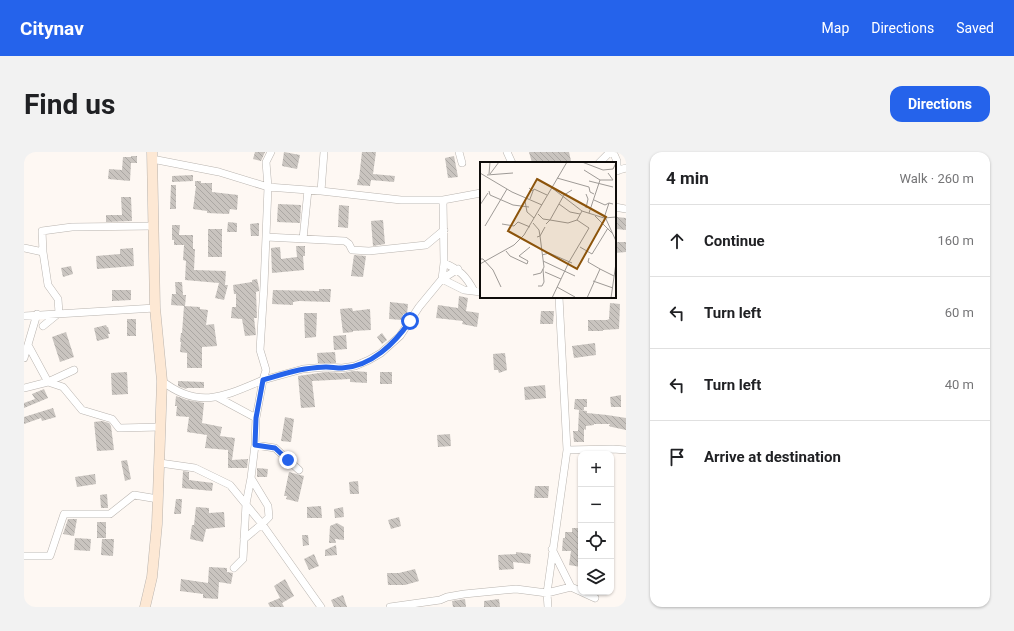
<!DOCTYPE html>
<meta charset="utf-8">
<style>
:root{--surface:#fff;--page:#f2f2f2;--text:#202124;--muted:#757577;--line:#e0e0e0;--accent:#2563eb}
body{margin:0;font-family:Roboto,sans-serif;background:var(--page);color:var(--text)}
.controls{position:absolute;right:12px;bottom:12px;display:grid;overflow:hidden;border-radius:8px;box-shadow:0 1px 3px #0004}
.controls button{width:36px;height:36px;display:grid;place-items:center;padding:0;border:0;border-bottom:1px solid var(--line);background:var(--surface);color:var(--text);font:20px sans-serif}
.stop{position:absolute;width:12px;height:12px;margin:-9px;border:3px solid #2563eb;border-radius:50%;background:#fff}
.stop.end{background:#2563eb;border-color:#fff;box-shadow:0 1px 4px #0008}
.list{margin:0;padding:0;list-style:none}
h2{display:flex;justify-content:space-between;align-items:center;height:52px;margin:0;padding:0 16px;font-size:17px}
h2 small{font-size:13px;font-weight:400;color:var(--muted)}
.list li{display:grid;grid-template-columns:26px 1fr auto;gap:12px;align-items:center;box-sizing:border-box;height:72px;padding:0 16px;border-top:1px solid var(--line)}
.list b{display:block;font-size:15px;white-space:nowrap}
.list em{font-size:13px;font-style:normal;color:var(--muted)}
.icon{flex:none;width:22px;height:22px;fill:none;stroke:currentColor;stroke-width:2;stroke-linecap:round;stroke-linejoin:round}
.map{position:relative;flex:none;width:602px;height:455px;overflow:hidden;border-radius:12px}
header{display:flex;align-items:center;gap:24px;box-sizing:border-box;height:56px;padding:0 20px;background:var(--accent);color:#fff}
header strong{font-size:19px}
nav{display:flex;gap:22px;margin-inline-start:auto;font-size:14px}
.intro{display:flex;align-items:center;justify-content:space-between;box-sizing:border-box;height:96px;padding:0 24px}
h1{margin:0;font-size:28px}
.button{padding:10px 18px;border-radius:12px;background:var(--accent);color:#fff;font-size:14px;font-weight:700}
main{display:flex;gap:24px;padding:0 24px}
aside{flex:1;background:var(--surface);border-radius:12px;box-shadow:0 1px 3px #0004}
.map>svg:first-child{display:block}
.building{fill:url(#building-back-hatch)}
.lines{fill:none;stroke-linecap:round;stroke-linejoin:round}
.street-casing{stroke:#b9b4af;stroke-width:8}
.secondary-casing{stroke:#b9b4af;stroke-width:11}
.street{stroke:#fff;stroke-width:7}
.secondary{stroke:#fde8d4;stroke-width:10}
.route{stroke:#2563eb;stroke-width:5}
.inset-road{fill:none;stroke:#9e9a96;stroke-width:1}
.view{fill:#8c540b;fill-opacity:0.15;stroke:#8c540b;stroke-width:2}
.inset-edge{fill:none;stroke:#0e0c0a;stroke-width:2}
</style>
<header>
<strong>Citynav</strong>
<nav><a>Map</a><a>Directions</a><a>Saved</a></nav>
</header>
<div class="intro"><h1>Find us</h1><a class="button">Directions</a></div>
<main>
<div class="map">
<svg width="602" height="455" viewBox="0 0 602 455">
<defs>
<pattern id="building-back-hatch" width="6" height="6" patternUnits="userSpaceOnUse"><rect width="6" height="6" fill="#c9c4bf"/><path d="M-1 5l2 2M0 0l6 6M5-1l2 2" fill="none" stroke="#aba7a3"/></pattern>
</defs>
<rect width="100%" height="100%" fill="#fef8f3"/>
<path class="building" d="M231,0H241L237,9L229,7Z
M260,0L276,3L273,17L258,14Z
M338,0H352L349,22L371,24L370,30L347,28L346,34L333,33L334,27H335Z
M505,0H545L547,9L534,11H508Z
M107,4H113V11H107L106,29L84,27L85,17L98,18L99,5H107Z
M430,4L434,25L424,26L421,6Z
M169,23V29L148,30V24Z
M171,29H177V31H188V40L214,43L213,58L206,57L205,62L183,61V59L169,57L172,34H171Z
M147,33H152V57H146Z
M97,45H107L108,69L82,70V63H98Z
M254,52L277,53L276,71L253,70Z
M315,53L325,54L324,76L314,75Z
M593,65L602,66V78L592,77Z
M359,68L361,92L349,94L347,69Z
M204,70L213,71V80H203Z
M235,71V84H227L226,72Z
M148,73H156L155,83H169V97H171L170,118L202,119L201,133H204L200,148L191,146L195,131L161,128L162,109L159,108L160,93H150V88H148Z
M184,77H198V105H184Z
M591,90H602V100L591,101Z
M272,94H281V104H279L280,118L248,121L247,96L256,95L257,107L273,105Z
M109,96L110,114L73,117L72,104L96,102V97Z
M330,103L342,104L339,125L327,124Z
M47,114L49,122L39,125L37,116Z
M233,127L235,136V139L232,140L233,166H230L232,183L221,184L218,167L207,166L208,155H212V142H210L209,133L228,130V128Z
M151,130H158L159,143H162L161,154L147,153L148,142H152Z
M295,137H307L306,150L275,149L269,150V153L248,152L249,138L295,139Z
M88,138H107V148L88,149Z
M435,144L444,146L442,159L455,161L453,175L438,172L439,169L412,166L414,153L434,156Z
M366,150L384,152L383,162H379L378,168L365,167Z
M586,151L596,152L595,177L579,178V179H564V168H583L585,167Z
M160,154L176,155V157L184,158L182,173L190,172L193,194L178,195V216H163V201L156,200L157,190H156L157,181H158Z
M328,156L329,159L346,157L347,178L329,179V180L319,181L316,157Z
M517,159H530L529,172H516Z
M280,161H293L292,185L281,186Z
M103,167H112V184H103Z
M82,173L83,175H84L86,182H84L85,186L73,189L70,176Z
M42,180L50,205L36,210L28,185Z
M358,181L363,188L358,192L353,185Z
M322,183L323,197L310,198L309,184Z
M571,191L572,203L550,206L548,194Z
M311,200L312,211H294L293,201Z
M481,201L483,218L475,221L474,218H470L469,202Z
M330,219L343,220V231L326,230V227L288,229L291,255L277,256L274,224L302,220L318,221Z
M103,220L104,242L88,243L87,221Z
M356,220H368V232H356Z
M154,229L180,230V236H163L162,237L154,234Z
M521,233L522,246L501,248L500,235Z
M20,237L24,246L0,256V251L11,247L8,242Z
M597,243V255H587L586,245Z
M152,244L163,248L180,251L178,271L198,275L196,284L211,286L208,308L224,307L223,316H204V298L181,296L183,283L163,280L165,265L152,264L153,254H151Z
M551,247H563V255H560V258H556L563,259V261L583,263L602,266V278L588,275L585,274L586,272H570V273L562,274V278L560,277V290H550L549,279H554L555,258L550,257Z
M29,256L32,265L18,269L17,266L0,272V265Z
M261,265L270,267L267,290L257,289Z
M78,269L85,271L87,274L90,298L73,299L70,270Z
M426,282L427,294L414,295L413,283Z
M103,308L107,327L101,329L97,309Z
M233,316L244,317L243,325H233Z
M159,319L165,320V328L189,331L188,339L158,336Z
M265,320L280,324L274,350L262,347L263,344H260Z
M71,322L72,332L53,335L51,325Z
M334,329L335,342H326L325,330Z
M511,334H525L524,346H510Z
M83,342L84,356H77L76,343Z
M152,347H158L157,362H150Z
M297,354L298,366H283V355Z
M172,355L185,356V361L200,360L201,375L182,377L179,390L166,387L168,373H170Z
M319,355L320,365L311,366L310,357Z
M375,365L377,374L367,377L364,368Z
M44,367H53L50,384L39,382Z
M73,370H82V386H73Z
M313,371L320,375V388L311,387L312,391H305L306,374Z
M548,376H557V415L545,413L547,399H538L539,386H541V380H548Z
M278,383H284L285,393L279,394Z
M51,386L67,387L66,399L50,398Z
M78,387H90L89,404L77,403Z
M312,393L313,403L301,404V398Z
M492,400L507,402L506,412L489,410L490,417L475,418L474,403L492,402Z
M290,402L295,414L285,418L280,407Z
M185,415L203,416V420L209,421L207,432L195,430L194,447L179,446V442L156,439L157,427L184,431Z
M391,417L395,429L381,433H364L363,421H375Z
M261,427L270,444L258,451L260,455H246L244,451L256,446L250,434Z
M319,443L323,455H310L307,448Z
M441,447L442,455H429L428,449Z
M475,447L476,455H460V449Z"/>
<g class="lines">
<g class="street-casing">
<path id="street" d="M435,0L438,11
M483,0L488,11
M589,0L593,9V19
M128,7L195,20L244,35L297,39L377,48H419L457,41
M575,11L586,0
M591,19L602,16
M297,39L300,0
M591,55L602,57
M242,85L321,89L325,92L328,98L345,99L402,93L420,78
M279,87L284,38
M0,96L19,100L24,133L34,147L35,161L19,174
M19,100L18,79L48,75L130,74
M420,111C436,118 442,124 450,139
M418,127L440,138L457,140
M418,127L434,117
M0,164L131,156
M4,193L24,230L39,235L58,258L88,267L95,276L137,275
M0,206L13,162
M138,229C175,258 201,244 239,228L242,218L236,198L240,134L244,35L242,10L247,0
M0,236L24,230L50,218
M193,245L232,266L231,293L251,296L275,318
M232,266L239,228L279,217L302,215L318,216L331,214L345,208L357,201L376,184L395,155L418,127L420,111L419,48
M231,293L227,326L244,354L245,365L238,372L297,455
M543,298L589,297L602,298
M136,311L171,316L206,333L238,372L220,387
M528,397L547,435L571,446
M0,404H26L40,362H86L110,343L134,347
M210,416L219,407L222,352L227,326
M366,455L416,448L423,445L440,442L492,437L523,441L547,435
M524,455L523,441L543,298L535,145"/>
</g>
<g class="secondary-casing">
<path id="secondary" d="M121,455L128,425L133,372L138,229L131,156L128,0"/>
</g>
<use href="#street" class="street"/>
<use href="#secondary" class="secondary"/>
</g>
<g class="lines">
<path class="route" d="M264,308L251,296L231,293L232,266L239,228C253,224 267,219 281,217C288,216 295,215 302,215C307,215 312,216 318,216C347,215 371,191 386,169"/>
</g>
<g transform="translate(456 10)">
<rect width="136" height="136" fill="#fef8f3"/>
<path class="inset-road" d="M102,0L123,8L133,7L136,1M104,8L120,18L109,51M0,11L32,30L62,43M9,12L10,0M10,12L19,0M7,13L33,11M77,16L109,25L110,30L114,32M120,18H133L128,11M109,19L133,25M49,26L53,29L50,37M72,26L102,49L124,56L136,55M9,29L10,33L33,43L49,45M53,29L54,27L67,33M106,32L108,37L106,46M114,38L125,43L129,41M45,39L47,50L54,56M79,42L90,50L100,52M0,43L8,31M58,52L63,57L70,58L84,33L92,28M115,54L133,72M124,56L129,41L133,42M126,57L136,79M53,61L59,68L60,74L57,75M22,62L34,64L38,60L50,65M66,62L70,58L88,61L97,58L102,49M5,64L27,27M100,85L112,92L128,66M26,89L30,94L47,102L48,99L39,94L50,85M62,93L69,91L92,101M109,96L108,100L120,107M0,97H3L13,108L21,125M63,99L95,114M0,102L34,83L44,73L87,0M65,110L81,117M53,113L61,111L64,105L60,74L65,65M113,119L133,126M58,124H62L64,120L63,107M77,125L95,135M72,136L89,100L109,66L97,58M107,136L120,107L134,114M131,136L136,101"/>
<path class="view" d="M57,17L126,55L97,107L28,69Z"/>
<rect width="136" height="136" class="inset-edge"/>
</g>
</svg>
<div class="controls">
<button>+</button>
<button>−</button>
<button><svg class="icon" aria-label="locate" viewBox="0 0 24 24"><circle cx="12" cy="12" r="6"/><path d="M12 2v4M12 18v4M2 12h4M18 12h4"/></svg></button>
<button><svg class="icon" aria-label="layers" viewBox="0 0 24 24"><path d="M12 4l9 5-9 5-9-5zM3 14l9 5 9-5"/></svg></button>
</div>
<div class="stop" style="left:386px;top:169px"></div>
<div class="stop end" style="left:264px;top:308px"></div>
</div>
<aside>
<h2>4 min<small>Walk · 260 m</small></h2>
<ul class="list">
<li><svg class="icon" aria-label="ahead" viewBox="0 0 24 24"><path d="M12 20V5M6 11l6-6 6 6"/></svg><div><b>Continue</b></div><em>160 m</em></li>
<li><svg class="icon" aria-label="left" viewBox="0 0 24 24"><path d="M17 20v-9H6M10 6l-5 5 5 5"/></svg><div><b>Turn left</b></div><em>60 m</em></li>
<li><svg class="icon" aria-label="left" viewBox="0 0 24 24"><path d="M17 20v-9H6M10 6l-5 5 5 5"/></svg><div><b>Turn left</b></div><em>40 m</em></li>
<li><svg class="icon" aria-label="arrive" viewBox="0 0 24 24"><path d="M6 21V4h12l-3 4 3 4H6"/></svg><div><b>Arrive at destination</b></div></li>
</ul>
</aside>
</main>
